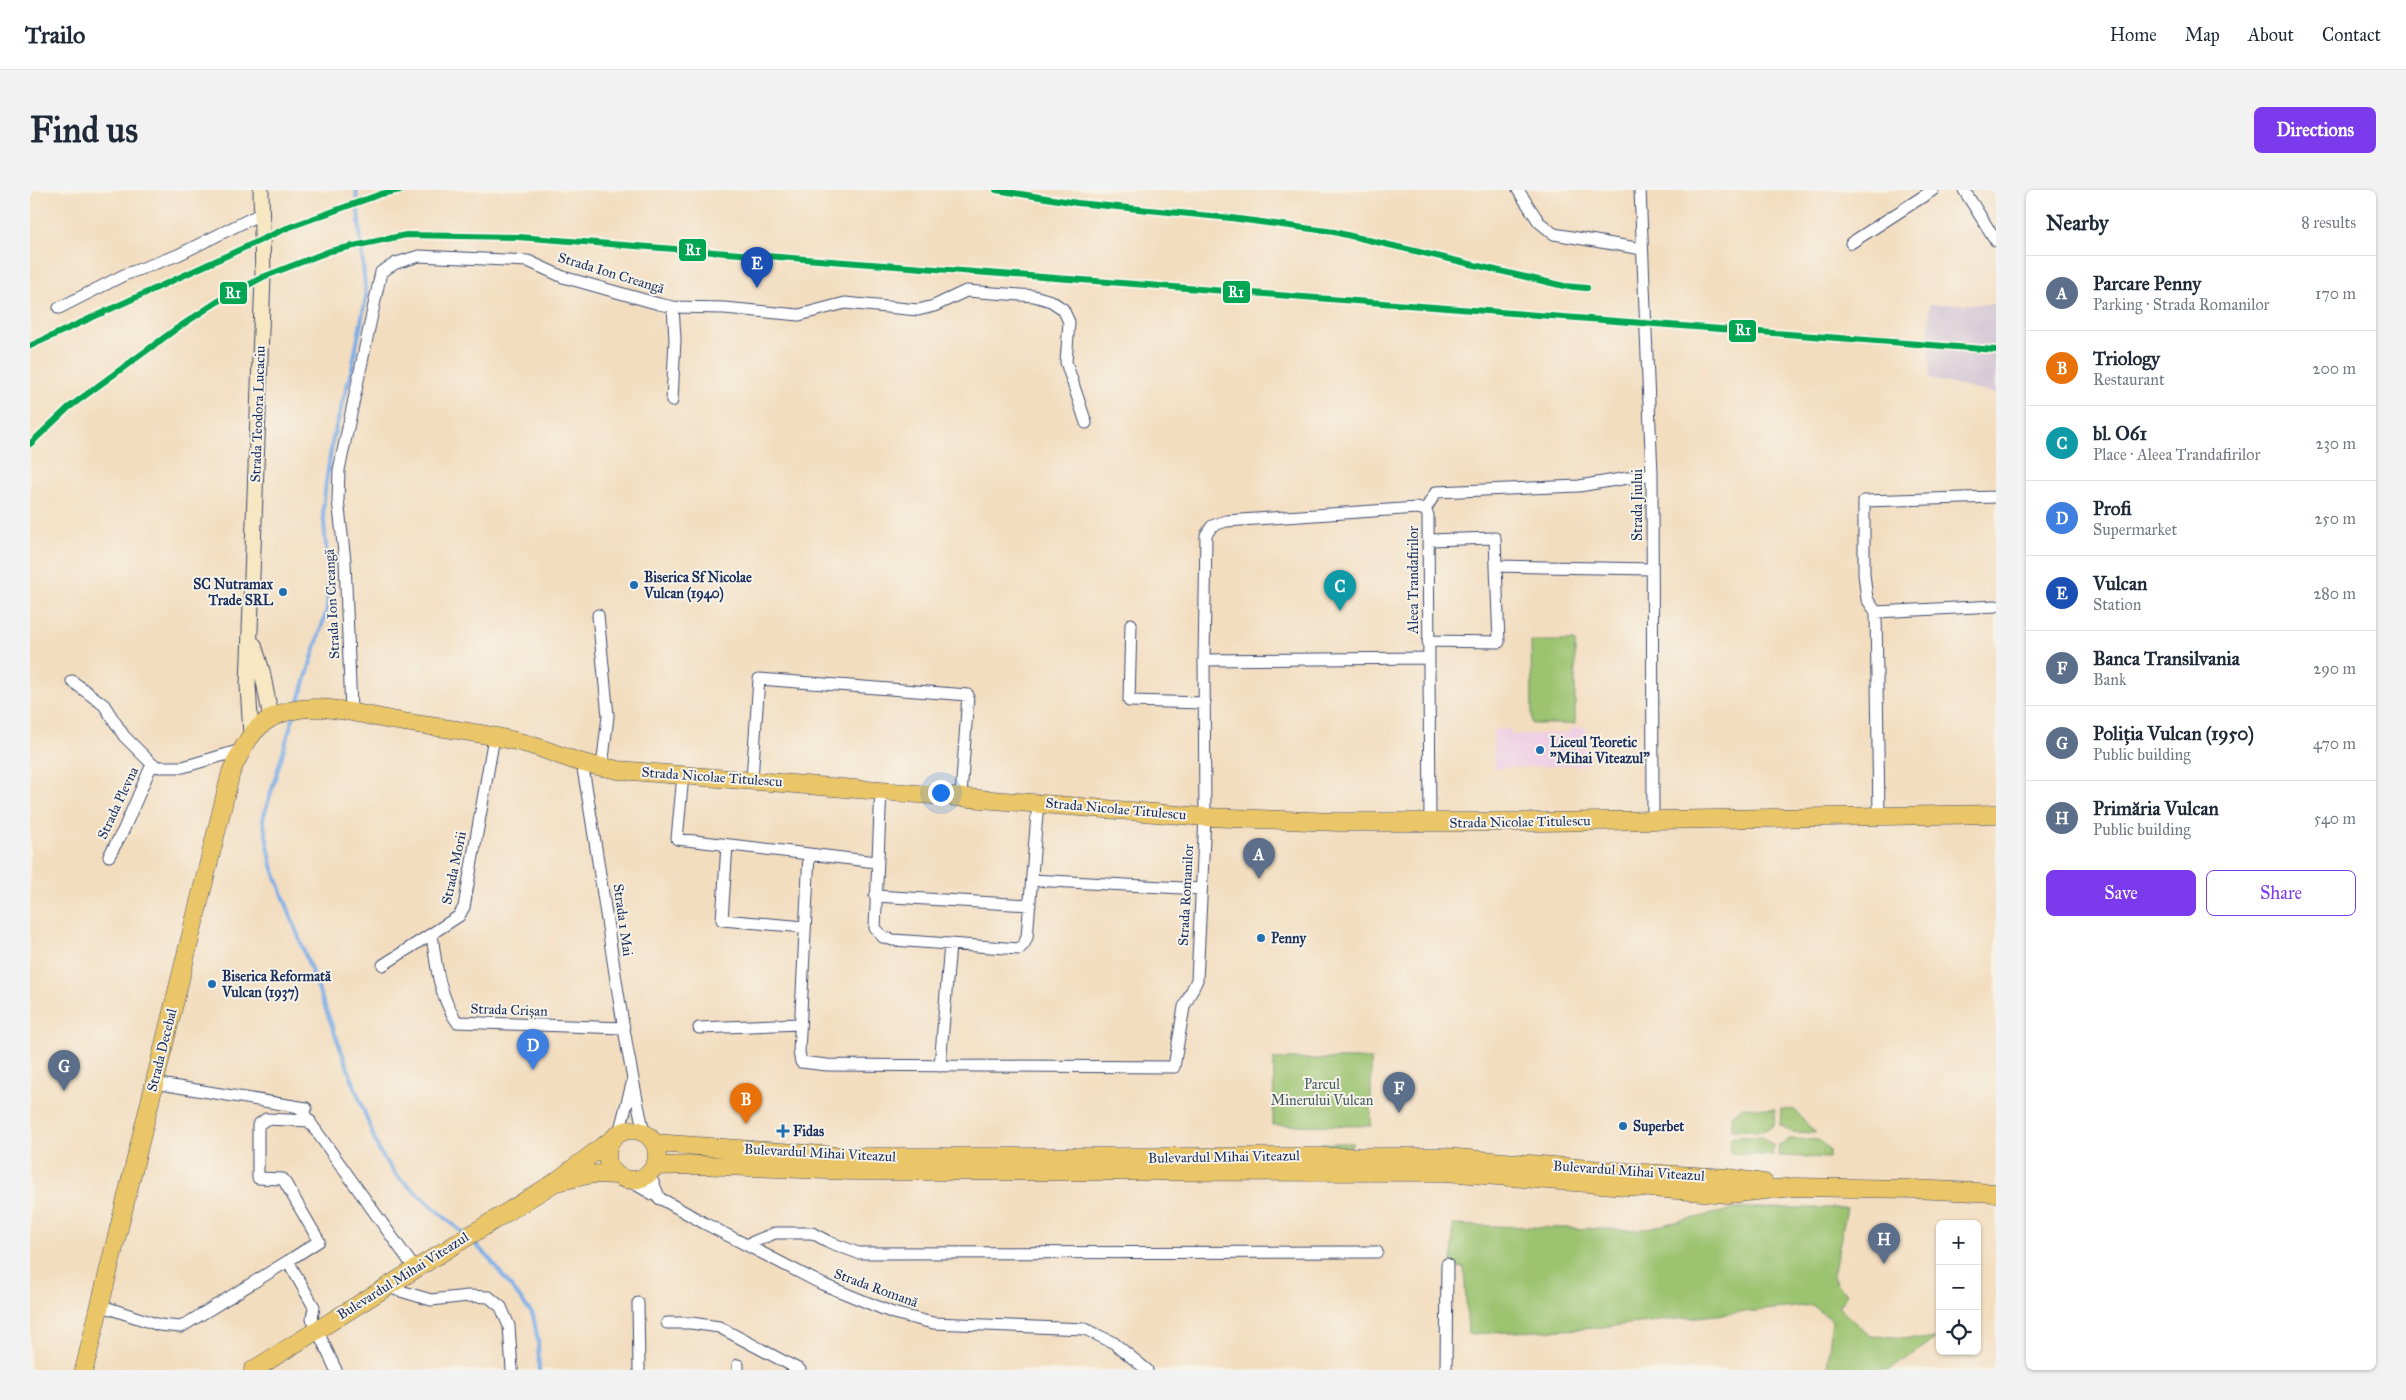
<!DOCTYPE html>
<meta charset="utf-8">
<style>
:root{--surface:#fff;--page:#f2f2f3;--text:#1f2937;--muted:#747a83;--line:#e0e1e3;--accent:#7c3aed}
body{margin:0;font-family:"IM FELL Great Primer",serif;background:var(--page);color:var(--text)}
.controls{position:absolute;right:15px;bottom:15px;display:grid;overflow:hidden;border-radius:8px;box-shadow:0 1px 4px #0004}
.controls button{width:45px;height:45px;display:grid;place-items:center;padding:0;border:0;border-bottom:1px solid var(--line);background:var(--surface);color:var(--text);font:25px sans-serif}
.you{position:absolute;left:910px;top:602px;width:18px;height:18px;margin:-12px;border:4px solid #fff;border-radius:50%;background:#1a73e8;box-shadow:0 0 0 8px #1a73e833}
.badge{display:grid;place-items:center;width:32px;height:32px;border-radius:50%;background:var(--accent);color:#fff;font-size:16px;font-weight:700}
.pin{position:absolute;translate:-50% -41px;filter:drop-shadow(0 1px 2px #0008)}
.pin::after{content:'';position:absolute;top:26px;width:18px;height:15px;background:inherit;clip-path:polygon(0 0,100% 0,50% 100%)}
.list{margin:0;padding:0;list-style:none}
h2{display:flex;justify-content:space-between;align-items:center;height:65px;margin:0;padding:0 20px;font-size:21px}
h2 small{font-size:16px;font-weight:400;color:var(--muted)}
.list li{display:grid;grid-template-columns:32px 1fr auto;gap:15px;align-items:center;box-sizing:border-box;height:75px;padding:0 20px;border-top:1px solid var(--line)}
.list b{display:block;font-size:19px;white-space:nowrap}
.list p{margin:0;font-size:16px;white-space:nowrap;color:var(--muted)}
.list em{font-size:16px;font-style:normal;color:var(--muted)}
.actions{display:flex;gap:10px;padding:15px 20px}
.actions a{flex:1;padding:11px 0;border:1px solid var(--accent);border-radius:8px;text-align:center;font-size:18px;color:var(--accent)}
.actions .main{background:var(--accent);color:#fff}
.icon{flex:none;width:28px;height:28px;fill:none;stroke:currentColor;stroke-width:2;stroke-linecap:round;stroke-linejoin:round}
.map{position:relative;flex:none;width:1966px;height:1180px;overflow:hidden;border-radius:8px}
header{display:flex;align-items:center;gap:30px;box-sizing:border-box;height:70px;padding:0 25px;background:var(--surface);border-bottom:1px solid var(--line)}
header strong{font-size:24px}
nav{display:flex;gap:28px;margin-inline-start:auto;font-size:18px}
.intro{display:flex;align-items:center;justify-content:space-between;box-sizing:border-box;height:120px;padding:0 30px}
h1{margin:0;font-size:35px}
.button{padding:12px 22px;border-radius:8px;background:var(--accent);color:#fff;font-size:18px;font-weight:700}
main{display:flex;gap:30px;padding:0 30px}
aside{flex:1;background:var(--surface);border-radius:8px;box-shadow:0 1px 4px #0004}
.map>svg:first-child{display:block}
.built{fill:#f0d0e4}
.industrial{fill:#cebed1}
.green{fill:#9bc36f;stroke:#5b7966}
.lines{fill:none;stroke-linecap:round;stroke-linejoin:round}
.stream{stroke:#7aade7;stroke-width:4}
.street-casing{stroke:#3b496d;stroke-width:13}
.secondary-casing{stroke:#3b496d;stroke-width:17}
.primary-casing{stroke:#3b496d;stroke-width:19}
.street{stroke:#fff;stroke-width:11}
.secondary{stroke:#f7e8c3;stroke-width:15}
.primary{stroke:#ebc669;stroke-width:18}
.rail-1-casing{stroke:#f7f3e8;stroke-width:10}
.rail-1{stroke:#00a651;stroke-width:6}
.poi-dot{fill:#1f6fb2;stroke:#f7f3e8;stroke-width:2}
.labels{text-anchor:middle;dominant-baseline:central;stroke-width:4;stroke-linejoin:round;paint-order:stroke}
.street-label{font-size:14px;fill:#1b2f5e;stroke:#f7f3e8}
.poi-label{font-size:14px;font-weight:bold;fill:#1b2f5e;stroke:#f7f3e8;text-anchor:start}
.park-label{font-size:14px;fill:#415b63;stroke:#f7f3e8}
.line-badge{stroke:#f7f3e8;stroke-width:2}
.badge-label{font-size:14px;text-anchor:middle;font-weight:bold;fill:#fff}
</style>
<header>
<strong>Trailo</strong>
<nav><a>Home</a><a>Map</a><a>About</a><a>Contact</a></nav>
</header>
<div class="intro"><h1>Find us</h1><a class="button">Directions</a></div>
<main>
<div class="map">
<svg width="1966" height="1180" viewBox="0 0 1966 1180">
<rect width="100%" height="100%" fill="#f7f3e8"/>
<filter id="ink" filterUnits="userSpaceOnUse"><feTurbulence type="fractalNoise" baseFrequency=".02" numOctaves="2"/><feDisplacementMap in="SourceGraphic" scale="10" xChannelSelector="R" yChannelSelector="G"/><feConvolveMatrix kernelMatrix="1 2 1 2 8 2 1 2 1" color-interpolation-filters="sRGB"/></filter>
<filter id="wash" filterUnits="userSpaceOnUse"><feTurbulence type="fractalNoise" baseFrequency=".0096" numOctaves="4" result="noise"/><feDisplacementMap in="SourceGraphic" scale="20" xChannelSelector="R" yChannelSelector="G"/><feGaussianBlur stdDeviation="1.12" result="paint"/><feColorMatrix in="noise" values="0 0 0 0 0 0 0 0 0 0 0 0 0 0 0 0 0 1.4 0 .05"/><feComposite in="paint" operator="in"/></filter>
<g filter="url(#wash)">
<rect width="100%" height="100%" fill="#f3ddbf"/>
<path class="built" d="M1556,537L1557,575L1464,578L1463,540L1480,539L1481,545L1539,543V538Z"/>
<path class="industrial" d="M1899,114H1966V204L1900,189Z"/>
<path class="green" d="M1501,451H1545V534H1502Z
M1244,869H1341V936L1243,935Z
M1713,917L1745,919L1744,935L1733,941L1702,940V924Z
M1751,919L1765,920L1785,943L1762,942L1750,935Z
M1701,947H1732L1743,955L1742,966L1701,963Z
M1760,949L1790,950L1799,960V968L1748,966L1749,955Z
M1291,953H1323L1314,963L1296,961Z
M1711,1018H1817L1803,1086L1807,1095L1817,1105L1808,1117L1840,1146L1905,1149L1859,1180H1797L1802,1130L1782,1115L1552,1139L1438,1144L1434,1077L1422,1078L1423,1035L1608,1040Z"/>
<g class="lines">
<path class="stream" d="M268,514L297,419L298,380L293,320L296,292L303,248L322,178L336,107L326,0
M264,525L233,629L242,676L349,961L366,985L434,1044
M441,1050L459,1068L503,1125L508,1151L509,1180"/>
</g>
</g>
<g filter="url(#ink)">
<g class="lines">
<g class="street-casing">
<path id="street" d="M1488,0L1509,32L1524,44L1612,59
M1610,0L1622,284L1623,630
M1934,0L1966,51
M1821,53L1903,0
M29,118L94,85L148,65L230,24
M642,211L645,149L643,117
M1395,320L1406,302L1549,296L1622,284
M1398,350L1465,348L1466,376L1622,379
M1846,422L1966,416
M568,425L578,526L572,577
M1101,434L1099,511L1175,513
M1398,451L1469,452L1466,376
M1174,470L1398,468
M42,491L74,515L94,546L122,574L129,577H153L211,560
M321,520L315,371L308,310L309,280L351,82L366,73L389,66L498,71L533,87L629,114L643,117L694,118L769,125L815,113L888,120L904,116L936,101L1004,106L1021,111L1033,119L1039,132L1036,172L1056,233
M552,573C574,696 587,821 614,943
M653,585L647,649L779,664L769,862L771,872L797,875L1144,877L1154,817L1167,790L1175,627L1174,470L1176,345L1182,336L1196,331L1387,318L1395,320L1398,325L1400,633
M722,589L729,489L938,505L931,606
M851,599L845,738L853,747L863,750L989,759L994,754L997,747L1008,612
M1849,625L1846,422L1837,409L1834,384V311L1966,307
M697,655L692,730L775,737
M779,664L846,672
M79,666L93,641L122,574
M1002,690L1171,699
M845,706L1000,715
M402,744C406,776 409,805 427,832L593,838
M353,775L429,726L434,717L464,547
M669,838L770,834
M910,876L920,754
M124,893L276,918
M269,917L385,1079
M589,943L602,894
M619,983L630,1009
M596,989L674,1033L792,1094L863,1123L903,1133L1055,1139L1084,1153L1117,1180
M716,1055L745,1043H782L799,1052L828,1063L1347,1062
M258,1071L289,1051L253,989L228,988V935L236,929L280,931
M357,1097L401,1110L438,1106L459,1107L471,1117L479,1136L482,1180
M608,1113L609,1180
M69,1115L129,1135L151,1137L258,1071L284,1117L282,1129L306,1180
M637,1133H661L689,1137L770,1180
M708,1175V1180
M1416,1180L1417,1074"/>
</g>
<g class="secondary-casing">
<path id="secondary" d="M224,455L232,481L241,528
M221,545L218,495L233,87L231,0"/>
</g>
<g class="primary-casing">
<path id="primary" d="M577 965a25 25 0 1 1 50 0a25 25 0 1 1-50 0Z
M624,953L823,967H1415L1597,982L1698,988L1734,993
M624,976L666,975L822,981L1415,982L1698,1004L1764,997L1883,999L1966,1003
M531,991L562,984L587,985
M54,1180L201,582C211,561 220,540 241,528C278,508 323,523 361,530C402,537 444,541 485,551C507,555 528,566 550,572C562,576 575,577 588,580L1175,627L1307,632H1513L1966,624
M223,1180L524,993L581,950"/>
</g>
<use href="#street" class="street"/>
<use href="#secondary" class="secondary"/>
<use href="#primary" class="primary"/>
<g class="rail-1-casing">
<path id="rail-1" d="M966,0L1047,13L1201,28L1304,42L1534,96L1557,98
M0,156L257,38L351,4L370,0
M0,254L38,218L146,139L187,112L233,87L300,61L376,45L488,47L1966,160"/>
</g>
<use href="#rail-1" class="rail-1"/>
</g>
</g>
<g class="poi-dot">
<circle cx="604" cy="395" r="5"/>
<circle cx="253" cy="402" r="5"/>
<circle cx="1510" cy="560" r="5"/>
<circle cx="1231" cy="748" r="5"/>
<circle cx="182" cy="794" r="5"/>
<circle cx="1593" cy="936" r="5"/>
<path d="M750.5 933.5h5v5h5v5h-5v5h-5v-5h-5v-5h5z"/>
</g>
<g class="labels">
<g class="street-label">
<text transform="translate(581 83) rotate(17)">Strada Ion Creangă</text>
<text transform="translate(228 224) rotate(-88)">Strada Teodora Lucaciu</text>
<text transform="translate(1607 315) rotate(-90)">Strada Jiului</text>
<text transform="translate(1383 390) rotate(-90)">Aleea Trandafirilor</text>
<text transform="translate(302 414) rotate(-93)">Strada Ion Creangă</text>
<text transform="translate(682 587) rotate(4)">Strada Nicolae Titulescu</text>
<text transform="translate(88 613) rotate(-65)">Strada Plevna</text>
<text transform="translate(1086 619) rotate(5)">Strada Nicolae Titulescu</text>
<text transform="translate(1490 632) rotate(-1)">Strada Nicolae Titulescu</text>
<text transform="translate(424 678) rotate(-78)">Strada Morii</text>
<text transform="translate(1156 705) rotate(-87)">Strada Romanilor</text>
<text transform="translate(593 730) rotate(82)">Strada 1 Mai</text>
<text transform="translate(479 820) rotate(2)">Strada Crișan</text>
<text transform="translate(132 860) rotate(-76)">Strada Decebal</text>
<text transform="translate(790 963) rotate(3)">Bulevardul Mihai Viteazul</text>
<text transform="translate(1194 967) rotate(-1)">Bulevardul Mihai Viteazul</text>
<text transform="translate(1599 981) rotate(4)">Bulevardul Mihai Viteazul</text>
<text transform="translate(373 1086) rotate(-32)">Bulevardul Mihai Viteazul</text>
<text transform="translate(846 1098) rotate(20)">Strada Romană</text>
</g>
<g class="poi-label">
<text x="614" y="387">Biserica Sf Nicolae<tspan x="614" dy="16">Vulcan (1940)</tspan></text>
<text x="243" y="394" text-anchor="end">SC Nutramax<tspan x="243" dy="16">Trade SRL</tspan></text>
<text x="1520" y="552">Liceul Teoretic<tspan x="1520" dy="16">"Mihai Viteazul"</tspan></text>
<text x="1241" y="748">Penny</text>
<text x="192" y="786">Biserica Reformată<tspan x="192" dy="16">Vulcan (1937)</tspan></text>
<text x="1603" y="936">Superbet</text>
<text x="763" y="941">Fidas</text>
</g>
<g class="park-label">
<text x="1292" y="894">Parcul<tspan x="1292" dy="16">Minerului Vulcan</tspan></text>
</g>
</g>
<g class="line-badge">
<rect x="648" y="48" width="29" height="24" rx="5" fill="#00a651"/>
<rect x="1192" y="90" width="29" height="24" rx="5" fill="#00a651"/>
<rect x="189" y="91" width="29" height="24" rx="5" fill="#00a651"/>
<rect x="1698" y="129" width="29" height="24" rx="5" fill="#00a651"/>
</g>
<g class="badge-label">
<text x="663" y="65">R1</text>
<text x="1206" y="107">R1</text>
<text x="203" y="108">R1</text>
<text x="1713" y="145">R1</text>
</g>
</svg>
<div class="controls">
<button>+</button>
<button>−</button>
<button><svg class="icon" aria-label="locate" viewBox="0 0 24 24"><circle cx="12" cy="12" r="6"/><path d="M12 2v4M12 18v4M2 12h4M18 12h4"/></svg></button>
</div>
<div class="you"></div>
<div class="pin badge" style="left:1229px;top:689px;background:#5c6f8a">A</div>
<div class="pin badge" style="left:716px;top:934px;background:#e8710a">B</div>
<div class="pin badge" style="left:1310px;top:421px;background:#0f9aa8">C</div>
<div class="pin badge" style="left:503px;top:880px;background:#3f7fe0">D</div>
<div class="pin badge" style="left:727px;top:98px;background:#1a4fb4">E</div>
<div class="pin badge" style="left:1369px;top:923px;background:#5c6f8a">F</div>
<div class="pin badge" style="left:34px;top:901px;background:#5c6f8a">G</div>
<div class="pin badge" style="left:1854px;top:1074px;background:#5c6f8a">H</div>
</div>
<aside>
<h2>Nearby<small>8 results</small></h2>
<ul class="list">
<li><span class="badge" style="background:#5c6f8a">A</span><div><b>Parcare Penny</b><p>Parking · Strada Romanilor</p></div><em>170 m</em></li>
<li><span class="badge" style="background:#e8710a">B</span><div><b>Triology</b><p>Restaurant</p></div><em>200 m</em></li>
<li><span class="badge" style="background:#0f9aa8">C</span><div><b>bl. O61</b><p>Place · Aleea Trandafirilor</p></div><em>230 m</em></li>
<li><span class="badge" style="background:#3f7fe0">D</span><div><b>Profi</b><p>Supermarket</p></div><em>250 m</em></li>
<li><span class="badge" style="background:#1a4fb4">E</span><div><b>Vulcan</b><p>Station</p></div><em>280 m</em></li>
<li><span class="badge" style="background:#5c6f8a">F</span><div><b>Banca Transilvania</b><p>Bank</p></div><em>290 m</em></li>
<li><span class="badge" style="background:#5c6f8a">G</span><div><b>Poliția Vulcan (1950)</b><p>Public building</p></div><em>470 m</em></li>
<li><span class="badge" style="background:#5c6f8a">H</span><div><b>Primăria Vulcan</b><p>Public building</p></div><em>540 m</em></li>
</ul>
<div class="actions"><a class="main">Save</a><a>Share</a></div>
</aside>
</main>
